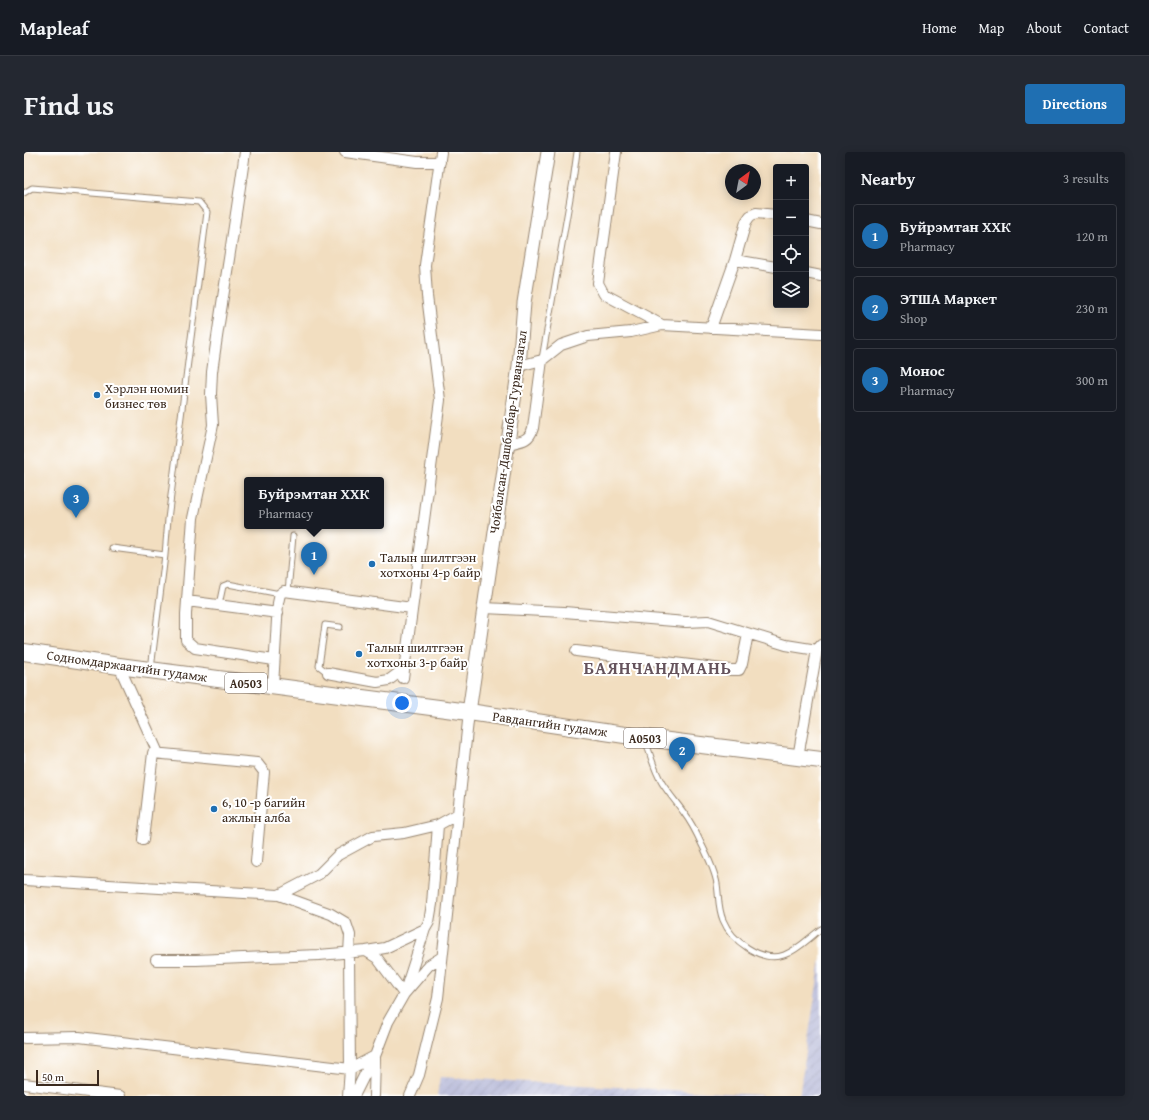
<!DOCTYPE html>
<meta charset="utf-8">
<style>
:root{--surface:#171b24;--page:#242831;--text:#f1f3f6;--muted:#9ea1a6;--line:#363941;--accent:#1f6fb2}
body{margin:0;font-family:"Gentium Book Plus",serif;background:var(--page);color:var(--text)}
.controls{position:absolute;right:12px;top:12px;display:grid;overflow:hidden;border-radius:4px;box-shadow:0 2px 10px #0003}
.controls button{width:36px;height:36px;display:grid;place-items:center;padding:0;border:0;border-bottom:1px solid var(--line);background:var(--surface);color:var(--text);font:20px sans-serif}
.compass{position:absolute;left:701px;top:12px;width:36px;height:36px;border-radius:50%;background:var(--surface);box-shadow:0 2px 10px #0003;rotate:32deg}
.scale{position:absolute;left:12px;bottom:10px;width:63px;box-sizing:border-box;padding-left:4px;border:2px solid #3b2a1e;border-top:0;font-size:11px;line-height:14px;white-space:nowrap;color:#3b2a1e;-webkit-text-stroke:3px #fff;paint-order:stroke}
.you{position:absolute;left:378px;top:551px;width:14px;height:14px;margin:-10px;border:3px solid #fff;border-radius:50%;background:#1a73e8;box-shadow:0 0 0 6px #1a73e833}
.badge{display:grid;place-items:center;width:26px;height:26px;border-radius:50%;background:var(--accent);color:#fff;font-size:13px;font-weight:700}
.pin{position:absolute;translate:-50% -33px;filter:drop-shadow(0 1px 2px #0008)}
.pin::after{content:'';position:absolute;top:21px;width:14px;height:12px;background:inherit;clip-path:polygon(0 0,100% 0,50% 100%)}
.popup{position:absolute;left:220px;top:325px;width:140px;height:52px;box-sizing:border-box;display:grid;place-content:center;border-radius:4px;background:var(--surface);filter:drop-shadow(0 1px 3px #0005);font-size:13px;white-space:nowrap;color:var(--muted)}
.popup b{font-size:15px;color:var(--text)}
.popup::after{content:'';position:absolute;left:50%;top:100%;margin-left:-8px;border:8px solid transparent;border-top-color:var(--surface)}
.list{margin:0;padding:0;list-style:none}
h2{display:flex;justify-content:space-between;align-items:center;height:52px;margin:0;padding:0 16px;font-size:17px}
h2 small{font-size:13px;font-weight:400;color:var(--muted)}
.list li{display:grid;grid-template-columns:26px 1fr auto;gap:12px;align-items:center;box-sizing:border-box;height:64px;margin:0 8px 8px;padding:0 8px;border:1px solid var(--line);border-radius:4px}
.list b{display:block;font-size:15px;white-space:nowrap}
.list p{margin:0;font-size:13px;white-space:nowrap;color:var(--muted)}
.list em{font-size:13px;font-style:normal;color:var(--muted)}
.icon{flex:none;width:22px;height:22px;fill:none;stroke:currentColor;stroke-width:2;stroke-linecap:round;stroke-linejoin:round}
.map{position:relative;flex:none;width:797px;height:944px;overflow:hidden;border-radius:4px}
header{display:flex;align-items:center;gap:24px;box-sizing:border-box;height:56px;padding:0 20px;background:var(--surface);border-bottom:1px solid var(--line)}
header strong{font-size:19px}
nav{display:flex;gap:22px;margin-inline-start:auto;font-size:14px}
.intro{display:flex;align-items:center;justify-content:space-between;box-sizing:border-box;height:96px;padding:0 24px}
h1{margin:0;font-size:28px}
.button{padding:10px 18px;border-radius:4px;background:var(--accent);color:#fff;font-size:14px;font-weight:700}
main{display:flex;gap:24px;padding:0 24px}
aside{flex:1;background:var(--surface);border-radius:4px;box-shadow:0 2px 10px #0003}
.map>svg:first-child{display:block}
.industrial{fill:url(#industrial-furrows)}
.lines{fill:none;stroke-linecap:round;stroke-linejoin:round}
.service-casing{stroke:#96846f;stroke-width:7}
.minor-casing{stroke:#96846f;stroke-width:12}
.tertiary-casing{stroke:#96846f;stroke-width:15}
.primary-casing{stroke:#96846f;stroke-width:18}
.service{stroke:#fff;stroke-width:5}
.minor{stroke:#fff;stroke-width:10}
.tertiary{stroke:#fff;stroke-width:13}
.primary{stroke:#fff;stroke-width:16}
.poi-dot{fill:#1f6fb2;stroke:#fff;stroke-width:1.5}
.labels{text-anchor:middle;dominant-baseline:central;stroke-width:4;stroke-linejoin:round;paint-order:stroke}
.shield{fill:#fff;stroke:#766a62;stroke-width:1}
.shield-label{font-size:12px;font-weight:bold;fill:#3b2a1e}
.poi-label{font-size:13px;fill:#3b2a1e;stroke:#fff;text-anchor:start}
.street-label{font-size:13px;fill:#3b2a1e;stroke:#fff}
.district-label{font-size:17px;font-weight:bold;letter-spacing:1px;fill:#65535c;stroke:#fff}
</style>
<header>
<strong>Mapleaf</strong>
<nav><a>Home</a><a>Map</a><a>About</a><a>Contact</a></nav>
</header>
<div class="intro"><h1>Find us</h1><a class="button">Directions</a></div>
<main>
<div class="map">
<svg width="797" height="944" viewBox="0 0 797 944">
<defs>
<pattern id="industrial-furrows" width="10" height="10" patternUnits="userSpaceOnUse"><rect width="10" height="10" fill="#c0c2dd"/><path d="M-1 1l2-2M0 10L10 0M9 11l2-2" fill="none" stroke="#a6a7bd"/></pattern>
</defs>
<rect width="100%" height="100%" fill="#fff"/>
<filter id="ink" filterUnits="userSpaceOnUse"><feTurbulence type="fractalNoise" baseFrequency=".025" numOctaves="2"/><feDisplacementMap in="SourceGraphic" scale="8" xChannelSelector="R" yChannelSelector="G"/><feConvolveMatrix kernelMatrix="1 2 1 2 8 2 1 2 1" color-interpolation-filters="sRGB"/></filter>
<filter id="wash" filterUnits="userSpaceOnUse"><feTurbulence type="fractalNoise" baseFrequency=".012" numOctaves="4" result="noise"/><feDisplacementMap in="SourceGraphic" scale="16" xChannelSelector="R" yChannelSelector="G"/><feGaussianBlur stdDeviation="0.9" result="paint"/><feColorMatrix in="noise" values="0 0 0 0 0 0 0 0 0 0 0 0 0 0 0 0 0 1.4 0 .05"/><feComposite in="paint" operator="in"/></filter>
<g filter="url(#wash)">
<rect width="100%" height="100%" fill="#f2dec0"/>
<path class="industrial" d="M797,807V944H775Z
M416,925L736,943L740,944H413Z"/>
</g>
<g filter="url(#ink)">
<g class="lines">
<g class="service-casing">
<path id="service" d="M0,41L8,36L175,50L183,60L144,367L141,403L127,517
M518,207L549,29L553,0
M88,396L141,403
M264,440L269,384
M195,453L199,434L204,432L256,442
M304,521L295,514L301,473L316,475
M622,589C626,603 630,618 638,631C645,642 653,651 660,661C667,670 673,682 678,693C684,705 691,719 693,732C695,745 694,756 699,768C707,788 737,811 760,803C774,798 785,786 797,777"/>
</g>
<g class="minor-casing">
<path id="minor" d="M221,0C211,73 198,147 188,220L187,242L189,273L169,366L162,462V488L171,496L250,508
M321,0L393,10H416
M592,0L574,131L580,142L638,173L797,182
M782,69L797,72
M711,108L752,115
M782,121L797,124
M687,176L711,108L722,70L726,64L732,61L752,63
M495,214L518,208L537,193L564,184L607,180L638,173
M483,292C496,289 505,290 509,276L518,208
M163,449L254,461
M460,456L540,460L662,470L684,469L762,493L793,498
M552,499L707,518H715L718,512L724,482
M95,514L134,601
M304,521L353,530L365,528L380,517
M379,526L416,248L403,144L401,113L417,0
M249,534L254,451L256,442L260,439L388,456
M774,605L793,498L797,493
M119,688L129,601L233,611L240,620L232,710
M0,728L255,743L307,762L322,771L326,783L325,801L326,917L324,944
M255,743L295,722L314,703L349,684L380,681L414,673L434,662
M342,799L361,796L401,777L405,770L408,752L414,673
M132,808H172L295,803L342,799L353,806L380,842L401,777
M0,886L55,885L326,917L351,904
M0,932L96,944
M330,944L349,906
M350,944L351,904L364,870L380,842L405,813L418,805
M386,944L395,923L414,846L445,560"/>
</g>
<g class="tertiary-casing">
<path id="tertiary" d="M445,560L495,214L500,151L524,0"/>
</g>
<g class="primary-casing">
<path id="primary" d="M0,500L95,514L445,560L621,586L797,608"/>
</g>
<use href="#service" class="service"/>
<use href="#minor" class="minor"/>
<use href="#tertiary" class="tertiary"/>
<use href="#primary" class="primary"/>
</g>
</g>
<g class="poi-dot">
<circle cx="73" cy="243" r="4"/>
<circle cx="348" cy="412" r="4"/>
<circle cx="335" cy="502" r="4"/>
<circle cx="190" cy="657" r="4"/>
</g>
<g class="labels">
<g class="shield">
<rect x="201" y="521" width="42" height="20" rx="3"/>
<rect x="600" y="576" width="42" height="20" rx="3"/>
</g>
<g class="shield-label">
<text x="222" y="531">A0503</text>
<text x="621" y="586">A0503</text>
</g>
<g class="poi-label">
<text x="81" y="236">Хэрлэн номин<tspan x="81" dy="15">бизнес төв</tspan></text>
<text x="356" y="405">Талын шилтгээн<tspan x="356" dy="15">хотхоны 4-р байр</tspan></text>
<text x="343" y="495">Талын шилтгээн<tspan x="343" dy="15">хотхоны 3-р байр</tspan></text>
<text x="198" y="650">6, 10 -р багийн<tspan x="198" dy="15">ажлын алба</tspan></text>
</g>
<g class="street-label">
<text transform="translate(484 280) rotate(-82)">Чойбалсан-Дашбалбар-Гурванзагал</text>
<text transform="translate(103 514) rotate(8)">Содномдаржаагийн гудамж</text>
<text transform="translate(526 572) rotate(8)">Равдангийн гудамж</text>
</g>
<g class="district-label">
<text x="634" y="515">БАЯНЧАНДМАНЬ</text>
</g>
</g>
</svg>
<div class="controls">
<button>+</button>
<button>−</button>
<button><svg class="icon" aria-label="locate" viewBox="0 0 24 24"><circle cx="12" cy="12" r="6"/><path d="M12 2v4M12 18v4M2 12h4M18 12h4"/></svg></button>
<button><svg class="icon" aria-label="layers" viewBox="0 0 24 24"><path d="M12 4l9 5-9 5-9-5zM3 14l9 5 9-5"/></svg></button>
</div>
<svg class="compass" viewBox="-18 -18 36 36"><path d="M0-13l5 13h-10z" fill="#e53935"/><path d="M0 13l5-13h-10z" fill="#9ea1a6"/></svg>
<div class="scale">50 m</div>
<div class="you"></div>
<div class="pin badge" style="left:290px;top:423px">1</div>
<div class="popup"><b>Буйрэмтан ХХК</b>Pharmacy</div>
<div class="pin badge" style="left:658px;top:618px">2</div>
<div class="pin badge" style="left:52px;top:366px">3</div>
</div>
<aside>
<h2>Nearby<small>3 results</small></h2>
<ul class="list">
<li><span class="badge">1</span><div><b>Буйрэмтан ХХК</b><p>Pharmacy</p></div><em>120 m</em></li>
<li><span class="badge">2</span><div><b>ЭТША Маркет</b><p>Shop</p></div><em>230 m</em></li>
<li><span class="badge">3</span><div><b>Монос</b><p>Pharmacy</p></div><em>300 m</em></li>
</ul>
</aside>
</main>
